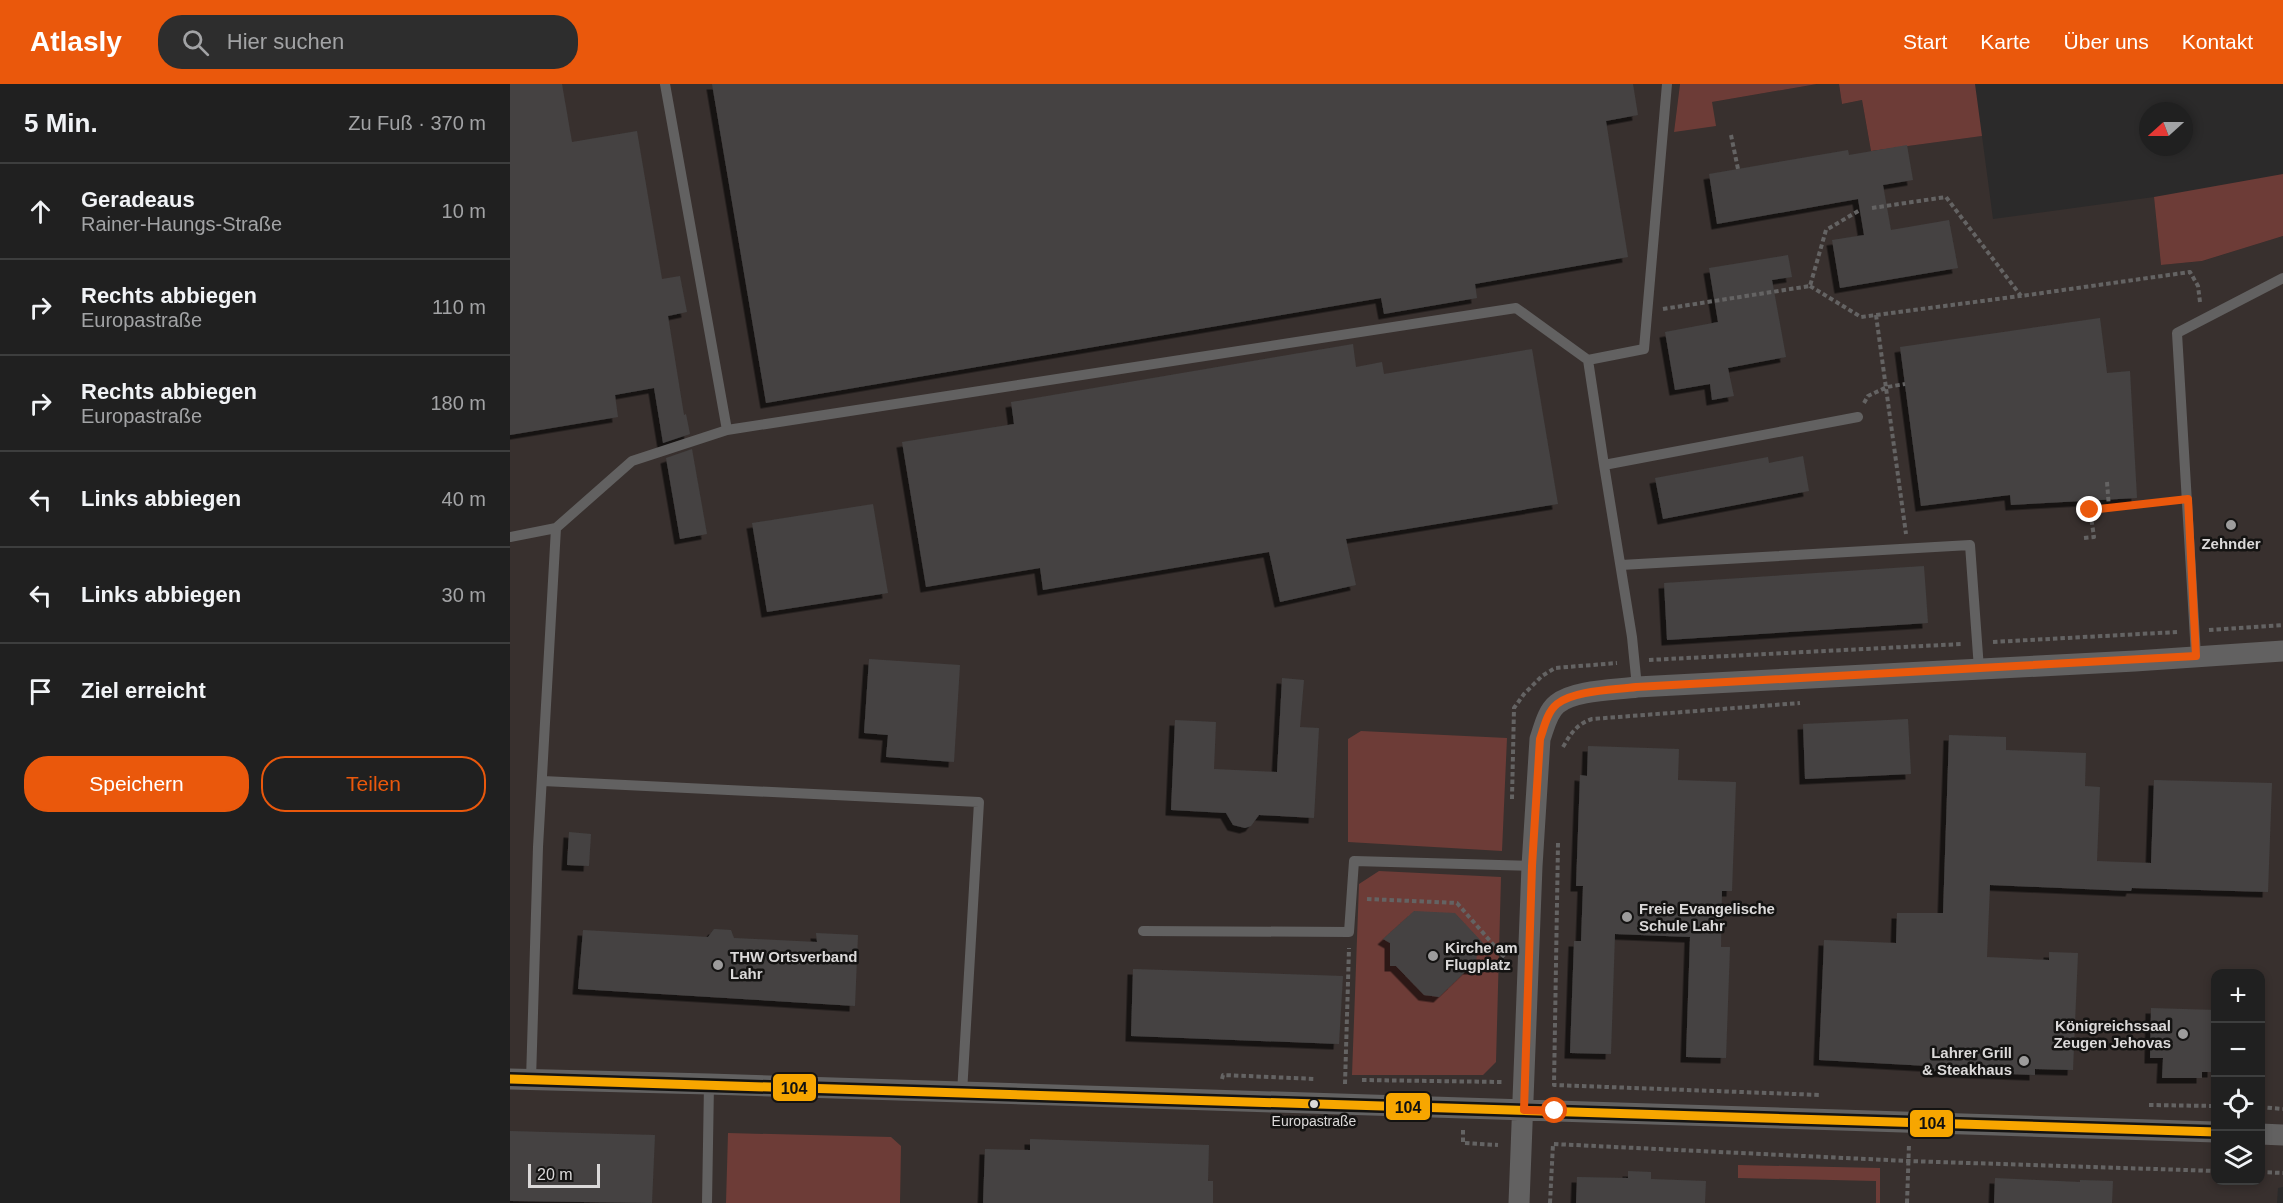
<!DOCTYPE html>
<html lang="de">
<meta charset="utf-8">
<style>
:root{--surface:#202020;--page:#2d2d2d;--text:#f1f3f6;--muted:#a2a3a5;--line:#3d3e3e;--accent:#ea580c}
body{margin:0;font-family:Helvetica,sans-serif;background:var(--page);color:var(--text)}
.controls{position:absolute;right:18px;bottom:18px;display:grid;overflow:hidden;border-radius:12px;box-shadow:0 3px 9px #0003}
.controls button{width:54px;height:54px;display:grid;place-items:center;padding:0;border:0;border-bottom:2px solid var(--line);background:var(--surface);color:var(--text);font:30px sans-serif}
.compass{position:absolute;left:1629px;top:18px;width:54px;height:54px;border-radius:50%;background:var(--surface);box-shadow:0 3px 9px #0003;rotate:249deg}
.scale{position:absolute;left:18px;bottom:15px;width:72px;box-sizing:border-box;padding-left:6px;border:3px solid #dbd9d9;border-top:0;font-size:16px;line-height:21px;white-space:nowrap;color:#dbd9d9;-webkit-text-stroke:4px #141312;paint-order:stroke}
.stop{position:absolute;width:18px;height:18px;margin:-14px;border:4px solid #ea580c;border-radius:50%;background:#fff}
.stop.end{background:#ea580c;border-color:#fff;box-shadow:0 2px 6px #0008}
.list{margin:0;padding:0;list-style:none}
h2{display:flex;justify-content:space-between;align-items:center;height:78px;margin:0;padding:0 24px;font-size:26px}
h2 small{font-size:20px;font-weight:400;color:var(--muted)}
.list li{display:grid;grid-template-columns:39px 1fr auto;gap:18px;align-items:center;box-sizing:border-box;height:96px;padding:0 24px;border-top:2px solid var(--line)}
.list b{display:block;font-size:22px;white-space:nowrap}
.list p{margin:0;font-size:20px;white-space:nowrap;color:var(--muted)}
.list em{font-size:20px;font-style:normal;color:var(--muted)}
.actions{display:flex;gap:12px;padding:18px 24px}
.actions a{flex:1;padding:14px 0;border:2px solid var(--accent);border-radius:24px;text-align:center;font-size:21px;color:var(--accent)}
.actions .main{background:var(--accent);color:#fff}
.icon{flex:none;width:33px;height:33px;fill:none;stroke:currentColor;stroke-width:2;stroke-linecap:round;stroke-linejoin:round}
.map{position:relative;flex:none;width:1773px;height:1119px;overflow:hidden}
header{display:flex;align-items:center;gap:36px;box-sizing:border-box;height:84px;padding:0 30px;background:var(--accent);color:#fff}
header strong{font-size:28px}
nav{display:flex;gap:33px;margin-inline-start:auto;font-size:21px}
.search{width:420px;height:54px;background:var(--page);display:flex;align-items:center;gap:15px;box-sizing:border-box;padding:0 21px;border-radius:24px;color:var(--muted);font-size:22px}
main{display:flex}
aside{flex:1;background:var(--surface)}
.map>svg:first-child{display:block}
.built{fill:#38302e;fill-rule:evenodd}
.green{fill:#6d3c37}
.building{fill:#444242;filter:url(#shadow)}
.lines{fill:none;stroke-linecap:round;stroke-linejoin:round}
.path{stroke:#646363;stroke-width:4;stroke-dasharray:4.5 3;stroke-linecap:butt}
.lane{stroke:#626161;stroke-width:10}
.street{stroke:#626161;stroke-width:21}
.bus-1-casing{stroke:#141312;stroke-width:14}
.bus-1{stroke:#f7a600;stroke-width:9}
.route{stroke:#ea580c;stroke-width:8}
.poi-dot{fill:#9d9c9c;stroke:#141312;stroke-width:2}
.bus-dot{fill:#dbd9d9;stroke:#141312;stroke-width:2}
.labels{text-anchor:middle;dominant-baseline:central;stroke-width:5;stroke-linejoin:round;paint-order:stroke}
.bus-label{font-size:14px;fill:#dbd9d9;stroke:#141312}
.poi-label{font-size:15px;font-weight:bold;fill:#dbd9d9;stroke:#141312;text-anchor:start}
.line-badge{stroke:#141312;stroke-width:2}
.pale-badge-label{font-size:16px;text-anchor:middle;font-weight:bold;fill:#111}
</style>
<header>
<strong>Atlasly</strong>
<div class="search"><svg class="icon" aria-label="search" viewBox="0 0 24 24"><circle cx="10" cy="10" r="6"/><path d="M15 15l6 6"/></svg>Hier suchen</div>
<nav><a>Start</a><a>Karte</a><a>Über uns</a><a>Kontakt</a></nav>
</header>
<main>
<aside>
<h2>5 Min.<small>Zu Fuß · 370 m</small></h2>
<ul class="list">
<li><svg class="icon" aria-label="ahead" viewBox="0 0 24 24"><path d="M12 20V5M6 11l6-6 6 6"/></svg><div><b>Geradeaus</b><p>Rainer-Haungs-Straße</p></div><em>10 m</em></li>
<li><svg class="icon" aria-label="right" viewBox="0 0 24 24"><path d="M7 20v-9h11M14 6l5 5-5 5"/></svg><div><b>Rechts abbiegen</b><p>Europastraße</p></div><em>110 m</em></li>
<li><svg class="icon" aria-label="right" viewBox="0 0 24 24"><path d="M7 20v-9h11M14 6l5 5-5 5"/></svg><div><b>Rechts abbiegen</b><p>Europastraße</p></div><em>180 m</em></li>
<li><svg class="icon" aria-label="left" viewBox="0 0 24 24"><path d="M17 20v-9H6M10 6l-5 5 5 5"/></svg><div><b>Links abbiegen</b></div><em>40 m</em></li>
<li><svg class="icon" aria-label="left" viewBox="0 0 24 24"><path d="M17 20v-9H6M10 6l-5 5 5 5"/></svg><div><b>Links abbiegen</b></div><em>30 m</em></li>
<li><svg class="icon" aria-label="arrive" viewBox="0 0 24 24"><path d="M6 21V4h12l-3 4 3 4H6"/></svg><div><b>Ziel erreicht</b></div></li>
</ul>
<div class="actions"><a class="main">Speichern</a><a>Teilen</a></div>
</aside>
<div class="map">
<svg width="1773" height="1119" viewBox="0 0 1773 1119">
<defs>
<filter id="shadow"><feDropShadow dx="-5.5" dy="5.5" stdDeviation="0" flood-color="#0009"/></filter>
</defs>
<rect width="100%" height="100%" fill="#2b2a2a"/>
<path class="built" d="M0,0H1170L1164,48L1202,18L1307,0H1329L1332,20L1352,16L1361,67L1472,52L1483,135L1644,113L1651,181L1692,177L1773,152V1103L1768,1104L1767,1119H0ZM1706,890H1750V1096H1706Z"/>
<path class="green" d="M1170,0H1307L1202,18L1206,42L1164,48Z
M1329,0H1465L1472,52L1361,67L1352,16L1332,20Z
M1773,90V152L1692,177L1651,181L1644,113Z
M851,647L997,654L992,767L838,758V655Z
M869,787L991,793L986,978L973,991H842L849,800Z
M218,1049L381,1053L391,1062L390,1119H216Z
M1228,1081L1370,1084V1119H1366V1097L1228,1094Z"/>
<path class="building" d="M0,0H52L62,58L127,47L152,195L170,192L177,228L158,232L174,331L176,330L180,350L153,359L144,304L105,311L108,333L0,351Z
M202,0H1123L1128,31L1096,37L1118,173L965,200L967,214L874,230L871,214L256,319Z
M1397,61L1403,96L1373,101L1381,146L1439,136L1448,184L1330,204L1322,156L1354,151L1348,115L1207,140L1199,90L1338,66L1339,71Z
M1278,171L1282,193L1262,196L1276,273L1218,284L1224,312L1202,316L1200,300L1165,306L1155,248L1208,238L1199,184Z
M1590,234L1597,289L1620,287L1627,414L1501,421L1500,411L1411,422L1390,263Z
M843,260L846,283L872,278L874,290L1022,265L1048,420L836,455L846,501L770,518L759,468L533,506L530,484L416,503L392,358L504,340L501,318Z
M182,365L197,450L170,455L156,374Z
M1293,372L1299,407L1153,435L1145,394L1258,373L1259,379Z
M363,420L378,509L257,528L242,439Z
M1414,482L1418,539L1157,556L1154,499Z
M359,575L450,581L444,678L376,673L378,651L354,649Z
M772,594L794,596L790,643L809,644L804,734L749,731L741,742L735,744L723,741L716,729L661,726L665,636L706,638L704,685L767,688Z
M1398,635L1401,690L1295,695L1293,640Z
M1439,651L1496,653V666L1576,669L1575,702L1590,703L1587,777L1641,779L1644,696L1762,699L1758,808L1622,804L1621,807L1480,801L1477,873L1539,876V868L1568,869L1563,986L1525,985V991L1418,987V982L1309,976L1314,856L1386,859L1387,829H1433Z
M1078,662L1169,665L1168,696L1226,698L1222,807H1212L1211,863H1220L1216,974L1176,973L1180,853L1105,850L1101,970L1060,969L1064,857H1071L1073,802H1066L1070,691L1077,692Z
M59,748L81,750L79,782L57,781Z
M904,827L945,829L974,860L967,863L966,885H958L929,913L914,911L886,882H880V859L873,855Z
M204,845L221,846L224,854L307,858L306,849L348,851L345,922L68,905L73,846L198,853Z
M623,885L833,892L829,960L621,952Z
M1641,924L1706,926V977H1703V988H1692V994H1652L1653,974H1640Z
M0,1047L145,1051L142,1119L0,1117Z
M520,1055L699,1061L698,1097H703V1119H473L475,1065L520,1066Z
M1118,1087L1141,1088V1095L1196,1097L1195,1119H1066L1067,1093L1118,1094Z
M1485,1094L1570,1098V1096L1603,1097L1602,1119H1484Z"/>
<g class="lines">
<path class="path" d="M1221,51L1228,85
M1362,124L1436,113L1511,212L1680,188L1688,202L1690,218
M1300,202L1351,233L1510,212
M1153,225L1300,202L1316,146L1350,126
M1366,231L1396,450
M1354,319L1358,312L1377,303L1395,300
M1597,398L1599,424L1662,417
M1574,454L1584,453L1580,426L1599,424
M1699,546L1773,541
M1483,558L1667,548
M1139,576L1452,560
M1053,663C1061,649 1067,640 1082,635L1290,619
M1002,715L1004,624L1014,610L1032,592L1045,584L1107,579
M1048,759L1044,1001L1311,1011
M857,815L947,819L995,874
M712,995L713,991L806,995
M852,996L992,998
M835,1000L839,864
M1639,1021L1706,1022
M1750,1023L1773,1025
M953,1046V1059L988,1061
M1750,1088L1773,1089
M1040,1119L1043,1060L1398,1077L1706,1087
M1397,1119L1399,1060"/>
<path class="lane" d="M155,0L217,346
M1078,276L1134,265L1157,0
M46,444L122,377L217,346L1006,224L1078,276L1094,381
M0,453L46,444L28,763L21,996
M1111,481L1460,461L1469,585
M1686,572L1667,249L1773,194
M1127,603L1122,553L1094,381L1348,333
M33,697L469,718L452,1009
M633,847L839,848L844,777L1022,782
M197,1119L199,1000"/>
<path class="street" d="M0,995L199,1000L1706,1048
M1750,1050L1773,1051
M1009,1119L1022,782L1030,655C1034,644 1037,628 1047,620C1064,606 1105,606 1127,603L1625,577L1773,567"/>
<g class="bus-1-casing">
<path id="bus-1" d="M0,995L1706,1048"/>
</g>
<use href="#bus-1" class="bus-1"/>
</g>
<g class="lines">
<path class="route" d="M1045,1027L1014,1026L1022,782L1030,655C1034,644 1037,628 1047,620C1064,606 1105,606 1126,603L1686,572L1678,415L1580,426"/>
</g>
<g class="poi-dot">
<circle cx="1721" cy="441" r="6"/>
<circle cx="1117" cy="833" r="6"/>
<circle cx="923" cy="872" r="6"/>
<circle cx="208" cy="881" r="6"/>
<circle cx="1673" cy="950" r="6"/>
<circle cx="1514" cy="977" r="6"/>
</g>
<circle class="bus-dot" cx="804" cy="1020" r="5"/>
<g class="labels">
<g class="bus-label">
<text x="804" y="1037">Europastraße</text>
</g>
<g class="poi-label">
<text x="1721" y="459" text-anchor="middle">Zehnder</text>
<text x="1129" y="824">Freie Evangelische<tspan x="1129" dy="17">Schule Lahr</tspan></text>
<text x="935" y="863">Kirche am<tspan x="935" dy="17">Flugplatz</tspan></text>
<text x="220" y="872">THW Ortsverband<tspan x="220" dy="17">Lahr</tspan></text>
<text x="1661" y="941" text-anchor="end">Königreichssaal<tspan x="1661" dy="17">Zeugen Jehovas</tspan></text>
<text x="1502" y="968" text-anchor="end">Lahrer Grill<tspan x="1502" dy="17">&amp; Steakhaus</tspan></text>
</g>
</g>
<g class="line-badge">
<rect x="262" y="989" width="45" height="29" rx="6" fill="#f7a600"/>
<rect x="875" y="1008" width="46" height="29" rx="6" fill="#f7a600"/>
<rect x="1399" y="1025" width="45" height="29" rx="6" fill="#f7a600"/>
</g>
<g class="pale-badge-label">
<text x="284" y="1010">104</text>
<text x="898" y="1029">104</text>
<text x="1422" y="1045">104</text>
</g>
</svg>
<div class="controls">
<button>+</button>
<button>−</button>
<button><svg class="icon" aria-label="locate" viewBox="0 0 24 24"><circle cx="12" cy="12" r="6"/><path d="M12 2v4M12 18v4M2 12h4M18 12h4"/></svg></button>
<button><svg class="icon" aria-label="layers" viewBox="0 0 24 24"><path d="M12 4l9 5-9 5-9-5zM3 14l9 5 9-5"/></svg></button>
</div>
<svg class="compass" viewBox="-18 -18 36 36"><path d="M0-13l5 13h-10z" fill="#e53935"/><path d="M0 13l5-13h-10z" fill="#a2a3a5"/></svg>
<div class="scale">20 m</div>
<div class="stop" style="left:1045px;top:1027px"></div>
<div class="stop end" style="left:1580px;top:426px"></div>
</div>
</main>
